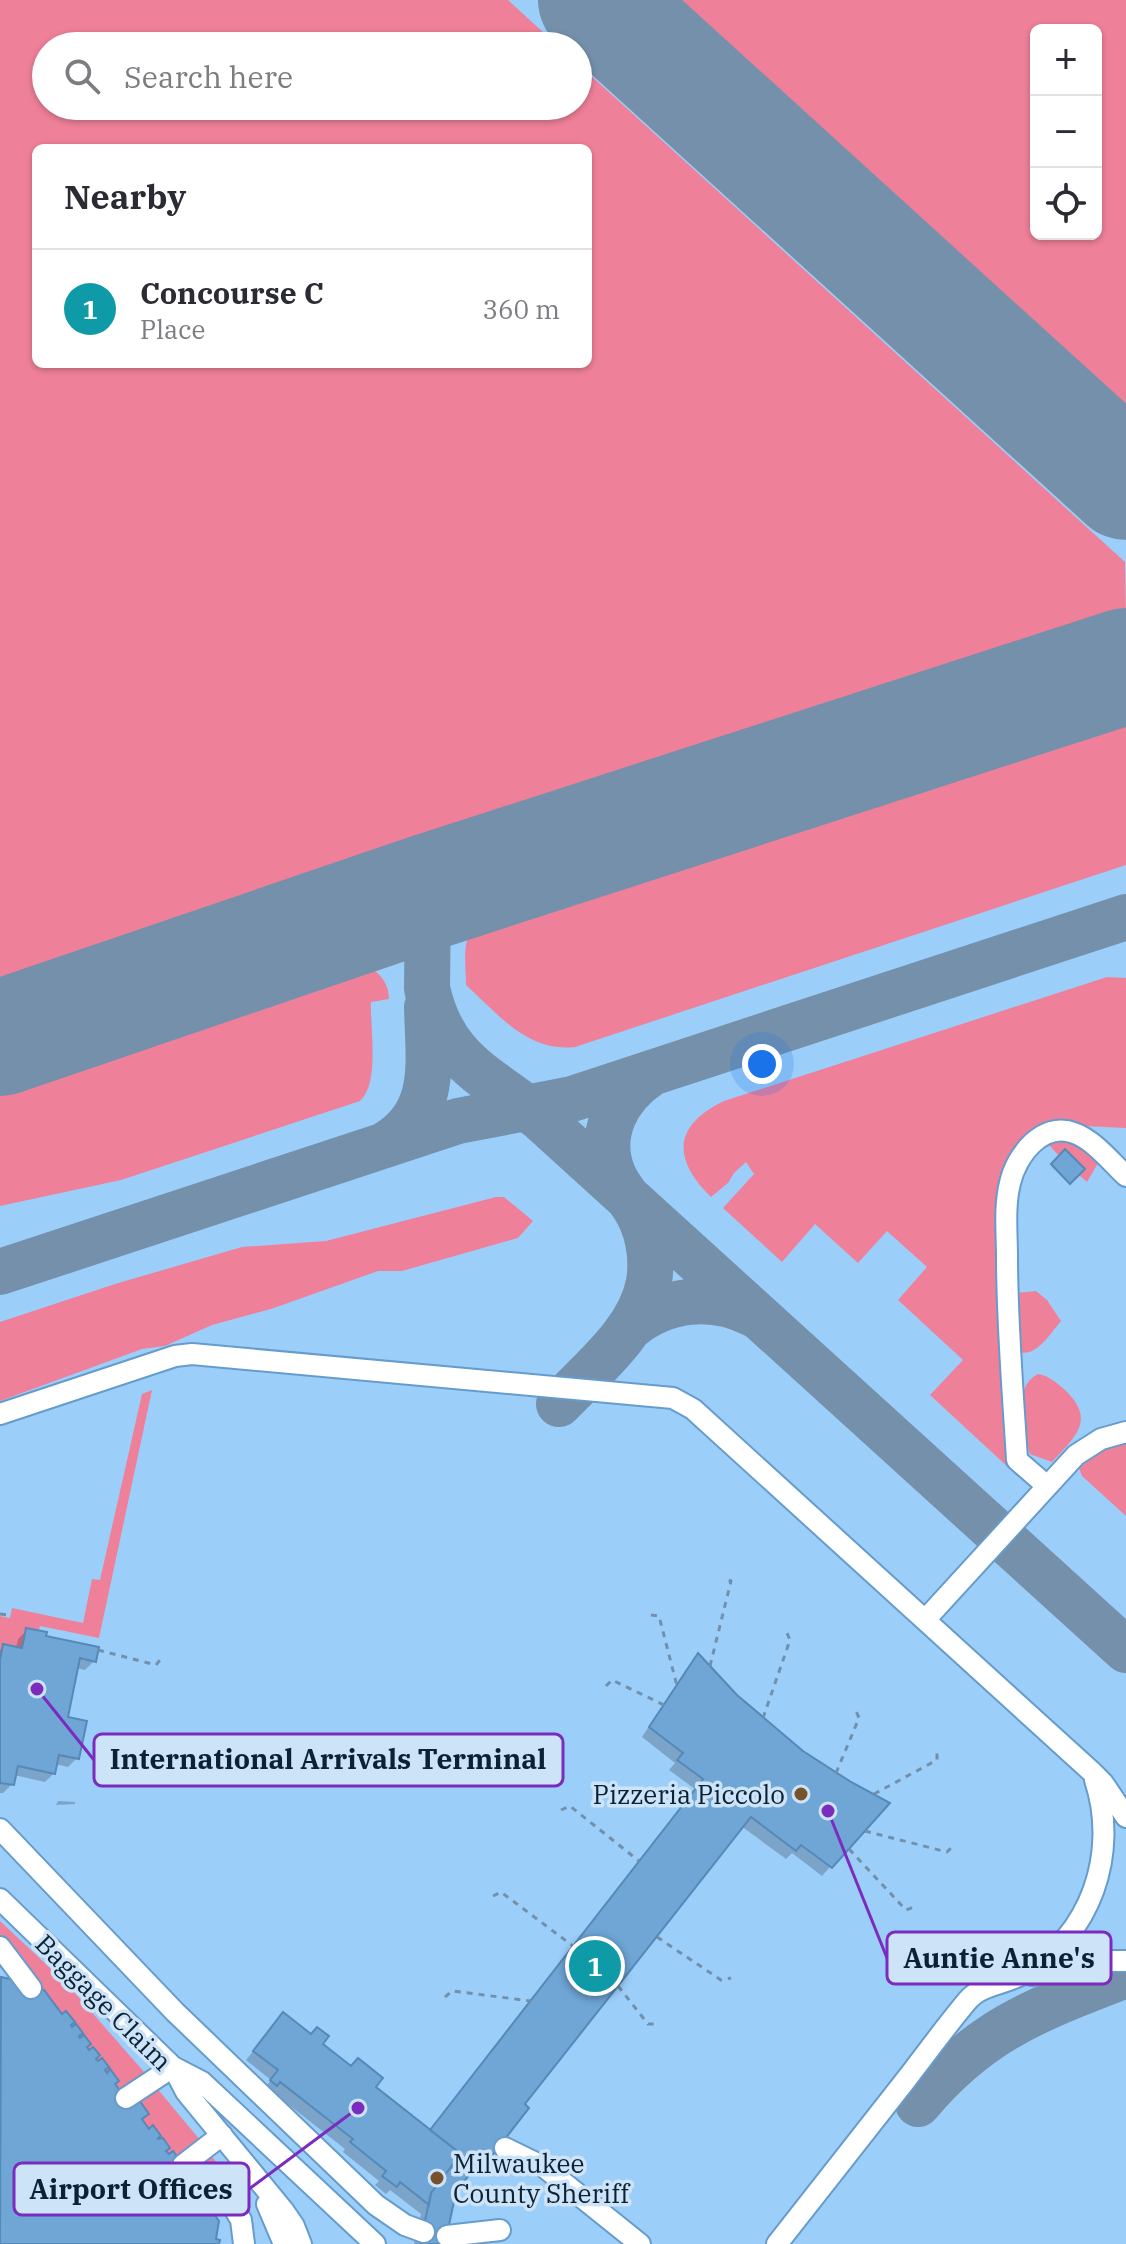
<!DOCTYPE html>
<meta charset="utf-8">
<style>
:root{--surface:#fff;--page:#f2f2f3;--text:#2b2b33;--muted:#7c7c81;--line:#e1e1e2;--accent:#ea580c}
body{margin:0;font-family:"IBM Plex Serif",serif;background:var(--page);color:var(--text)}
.controls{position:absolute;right:24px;top:24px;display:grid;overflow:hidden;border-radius:12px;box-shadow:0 2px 6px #0004}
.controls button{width:72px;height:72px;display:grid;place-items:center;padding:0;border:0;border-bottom:2px solid var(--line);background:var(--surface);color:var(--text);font:40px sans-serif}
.you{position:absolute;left:762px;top:1064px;width:28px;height:28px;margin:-20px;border:6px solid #fff;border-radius:50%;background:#1a73e8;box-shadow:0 0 0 12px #1a73e833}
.badge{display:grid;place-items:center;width:52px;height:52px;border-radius:50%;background:var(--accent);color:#fff;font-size:26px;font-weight:700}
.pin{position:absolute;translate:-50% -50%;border:4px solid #fff;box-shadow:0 2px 8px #0006}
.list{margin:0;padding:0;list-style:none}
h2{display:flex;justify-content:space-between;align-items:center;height:104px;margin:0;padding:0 32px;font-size:34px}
h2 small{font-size:26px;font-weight:400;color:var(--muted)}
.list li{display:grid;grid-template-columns:52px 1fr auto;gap:24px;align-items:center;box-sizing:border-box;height:120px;padding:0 32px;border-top:2px solid var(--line)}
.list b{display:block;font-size:30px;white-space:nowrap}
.list p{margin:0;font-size:26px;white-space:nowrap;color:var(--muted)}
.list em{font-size:26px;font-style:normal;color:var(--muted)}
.icon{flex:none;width:44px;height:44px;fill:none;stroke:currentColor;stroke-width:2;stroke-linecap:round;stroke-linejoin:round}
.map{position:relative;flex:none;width:1126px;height:2244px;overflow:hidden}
.search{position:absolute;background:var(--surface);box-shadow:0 2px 6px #0004;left:32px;top:32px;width:560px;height:88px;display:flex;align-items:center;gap:20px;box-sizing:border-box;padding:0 28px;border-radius:44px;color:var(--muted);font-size:30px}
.panel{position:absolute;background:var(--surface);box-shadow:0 2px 6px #0004;left:32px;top:144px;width:560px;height:224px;border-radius:12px}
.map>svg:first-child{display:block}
.built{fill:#9ccefa;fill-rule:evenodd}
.green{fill:#ef809a;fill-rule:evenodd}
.shadow{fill:#0003}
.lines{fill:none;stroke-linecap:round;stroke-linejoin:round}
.taxiway{stroke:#7490ab;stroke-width:46}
.runway{stroke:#7490ab;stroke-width:116}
.building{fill:#6fa6d6;stroke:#5489b8;stroke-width:2}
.minor-casing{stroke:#669ccc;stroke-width:24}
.path{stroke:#7390aa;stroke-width:3;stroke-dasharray:6 6;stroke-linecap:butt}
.minor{stroke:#fff;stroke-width:20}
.poi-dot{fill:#77532d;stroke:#cde3f7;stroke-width:3}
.labels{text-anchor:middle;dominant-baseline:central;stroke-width:7;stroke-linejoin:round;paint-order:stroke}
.poi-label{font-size:26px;fill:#0b2134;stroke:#cde3f7;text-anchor:end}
.street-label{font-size:26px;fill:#0b2134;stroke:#cde3f7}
.leader{fill:none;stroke:#7b2cbf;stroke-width:3}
.callout-dot{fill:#7b2cbf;stroke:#cde3f7;stroke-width:3}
.callout{fill:#cde3f7;stroke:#7b2cbf;stroke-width:3}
.callout-label{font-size:28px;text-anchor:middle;font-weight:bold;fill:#0b2134}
</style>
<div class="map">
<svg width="1126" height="2244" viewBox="0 0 1126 2244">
<rect width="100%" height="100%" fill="#b6d7f6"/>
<path class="built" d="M0,0H1126V2244H0ZM1036,30H1096V234H1036ZM46,46H578V106H46ZM36,148H588V364H36Z"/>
<path class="green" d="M0,0H508L558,46H46V106H578V64L1125,562L1126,616L1114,626L0,996ZM36,148H588V364H36Z
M681,0H1126V405ZM1036,30H1096V234H1036Z
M1126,704V865L575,1047C528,1053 498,1014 466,985C466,961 460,935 481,919Z
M346,963C368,962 389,975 389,999L371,1002C370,1029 380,1083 360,1101L121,1180L0,1206V1078Z
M1107,977L1126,978V1128L1083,1126L1073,1123L1019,1146L1000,1294L1010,1469L930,1395L963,1360L898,1300L927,1267L887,1231L858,1263L815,1224L782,1262L723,1208L754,1174L746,1162L734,1173L728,1183L711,1197C673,1160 672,1126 724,1101Z
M1061,1140H1068L1096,1156L1098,1163L1087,1182L1079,1175L1085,1169L1066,1149L1059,1156L1049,1145Z
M496,1197H504L533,1221L518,1238L402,1271H378L271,1309L212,1325L165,1346L142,1349L0,1401V1322L115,1284L242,1247L326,1241Z
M1036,1291L1047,1300L1061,1321C1049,1335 1037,1357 1018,1352L1016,1293Z
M1038,1374C1050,1376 1058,1384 1066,1391C1096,1420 1075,1437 1052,1462L1030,1454C1021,1431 1012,1387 1038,1374Z
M152,1390L99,1638L40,1626L39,1630L27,1628L22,1648L4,1644L0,1660V1616L10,1618L12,1608L83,1623L92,1579L100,1580L142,1394Z
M1126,1440V1516L1082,1476L1079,1468L1106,1447Z
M0,1921L67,1984L145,2073L146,2077L123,2094L115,2084L119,2080L111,2070L107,2073L102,2058L98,2061L96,2059L99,2055L93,2047L89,2050L87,2047L91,2044L85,2035L80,2038L76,2024L72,2027L71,2025L74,2022L66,2011L62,2014L4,1940L0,1934Z
M156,2087L200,2140L179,2159L166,2151L170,2147L163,2138L157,2139L161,2136L153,2126L149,2129L142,2119L149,2114L139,2101Z
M209,2153L229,2178L201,2197L192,2185L196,2182L189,2173L185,2176L183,2174Z"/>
<path class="shadow" d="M1065,1152L1082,1169L1068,1183L1051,1166Z
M27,1630L94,1661L85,1670L76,1668L65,1718L77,1758L68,1767L55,1764L54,1773L45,1782L14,1775L12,1784L3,1793H0V1650L4,1646L16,1648L18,1639Z
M698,1656L830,1867L822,1876L792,1853L786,1859L741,1826L522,2105L480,2167L471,2176L468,2174L454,2191L443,2244H414L421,2214L390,2190L386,2194L375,2185L379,2181L343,2152L345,2149L270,2090H263L271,2080L246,2060L283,2015L429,2132L695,1789L669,1770L675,1763L642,1737L689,1665Z
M58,1801L75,1802V1804L56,1805Z
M2,1979L68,2025L140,2120L152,2142L164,2151L198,2197L213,2240L217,2244H0Z"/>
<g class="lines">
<path class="taxiway" d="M428,892L427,988L433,1016
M427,988C443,1062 486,1074 540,1118L1126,1650
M386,1144C439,1113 428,1060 427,1007
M0,1272L458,1121L572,1099L1126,917
M629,1328C665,1298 712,1293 753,1314
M559,1404C592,1369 640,1332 649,1282C653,1256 648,1227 633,1205C626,1195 618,1186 613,1174C597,1134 617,1096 650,1074
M918,2104C981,2029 1038,2009 1126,1975"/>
<path class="runway" d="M596,0L1126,482
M0,1038L428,892L1126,666"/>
</g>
<path class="building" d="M1065,1149L1085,1169L1070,1184L1051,1164Z
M26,1628L47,1632L46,1636L99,1647L96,1662L80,1658L68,1717L87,1721L79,1759L59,1755L55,1774L18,1766L14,1785L0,1783V1660L3,1644L22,1648Z
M698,1653L737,1695L803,1751L851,1782L890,1803L832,1868L801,1845L796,1851L751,1817L525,2104L529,2108L487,2162L482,2169L477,2165L456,2192L445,2244H420L431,2193L461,2154L430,2130L703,1779L677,1760L683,1753L649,1727Z
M1,1977L20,1981L19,1985L44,1990L62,2014L66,2011L75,2022L71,2025L72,2027L76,2024L83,2033L79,2036L80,2038L84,2035L91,2044L87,2047L89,2050L93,2047L100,2055L96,2059L98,2061L102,2058L109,2067L105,2070L107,2073L110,2069L119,2081L115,2084L132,2106L139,2100L149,2114L142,2119L149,2129L153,2125L161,2136L157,2139L163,2138L170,2148L166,2151L169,2154L173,2151L183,2165L185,2176L189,2173L196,2182L192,2185L194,2187L198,2184L205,2193L201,2196L219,2221L216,2239L220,2240L219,2244H0Z
M283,2012L311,2034L317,2027L329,2036L323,2044L351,2066L358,2058L383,2078L376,2087L461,2154L431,2193L429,2205L400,2182L397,2187L382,2176L386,2171L350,2142L353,2139L280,2082L277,2086L270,2080L278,2070L253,2051Z"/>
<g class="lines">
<g class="minor-casing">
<path id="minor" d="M0,1414L175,1356L192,1354L673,1398L693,1409L1093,1773L1103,1783L1126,1817
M1047,1486L1017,1460C1013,1393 1007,1325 1007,1257C1007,1233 1004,1207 1010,1183C1016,1156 1042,1121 1074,1133C1094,1140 1111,1162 1126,1176
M925,1620L1076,1455L1101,1439L1126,1432
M0,1829L175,2012L376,2205L405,2225L424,2232
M0,1899L173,2067L186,2092L283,2210L294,2226L301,2244
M0,1947L31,1988
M1032,1975L1092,1961H1126
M173,2067L202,2082L375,2244
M126,2098L173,2067
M505,2148L544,2167L640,2244
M183,2165L222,2135
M225,2193L241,2220L244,2244
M267,2204L284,2244
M208,2205L252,2174
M447,2236L500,2230
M777,2244C820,2190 862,2135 905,2081C926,2054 946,2026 968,2000C982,1984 1006,1984 1023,1974C1091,1936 1119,1853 1095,1780"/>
</g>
<path class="path" d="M0,1614L8,1615L9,1612
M651,1615L659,1616L677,1686
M98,1650L156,1665L160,1660
M710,1666L731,1581L724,1578
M606,1686L612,1680L664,1705
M763,1718L790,1640L787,1633
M836,1773L859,1718L856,1711
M874,1794L937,1760V1752
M561,1810L570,1806L639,1861
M865,1831L947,1852L953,1846
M849,1849L906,1910L914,1907
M493,1896L501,1892L573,1946
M657,1937L721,1980L731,1978
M618,1986L648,2024H659
M445,1997L452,1991L531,2001"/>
<use href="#minor" class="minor"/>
</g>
<g class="poi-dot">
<circle cx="801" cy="1794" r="8"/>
<circle cx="437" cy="2178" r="8"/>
</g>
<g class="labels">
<g class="poi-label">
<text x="785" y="1794">Pizzeria Piccolo</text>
<text x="453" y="2163" text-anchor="start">Milwaukee<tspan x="453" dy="30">County Sheriff</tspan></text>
</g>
<g class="street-label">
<text transform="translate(104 2002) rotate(45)">Baggage Claim</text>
</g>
</g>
<path class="leader" d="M37 1689L94 1760M828 1811L887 1958M358 2108L249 2189"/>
<g class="callout-dot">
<circle cx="37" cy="1689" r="8"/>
<circle cx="828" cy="1811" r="8"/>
<circle cx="358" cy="2108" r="8"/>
</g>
<g class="callout">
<rect x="94" y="1734" width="469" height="52" rx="8"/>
<rect x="887" y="1932" width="224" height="52" rx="8"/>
<rect x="14" y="2163" width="235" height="52" rx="8"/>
</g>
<g class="callout-label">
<text x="328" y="1769">International Arrivals Terminal</text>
<text x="999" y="1968">Auntie Anne's</text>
<text x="131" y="2199">Airport Offices</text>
</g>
</svg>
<div class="controls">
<button>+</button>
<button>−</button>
<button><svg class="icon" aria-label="locate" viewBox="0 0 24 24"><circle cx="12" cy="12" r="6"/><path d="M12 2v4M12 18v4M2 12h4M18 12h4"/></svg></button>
</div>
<div class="you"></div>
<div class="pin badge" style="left:595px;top:1966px;background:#0f9aa8">1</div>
<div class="search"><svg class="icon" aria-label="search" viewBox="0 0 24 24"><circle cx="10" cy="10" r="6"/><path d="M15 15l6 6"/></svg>Search here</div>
<section class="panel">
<h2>Nearby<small></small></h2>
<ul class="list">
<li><span class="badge" style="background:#0f9aa8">1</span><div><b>Concourse C</b><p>Place</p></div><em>360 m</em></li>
</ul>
</section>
</div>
